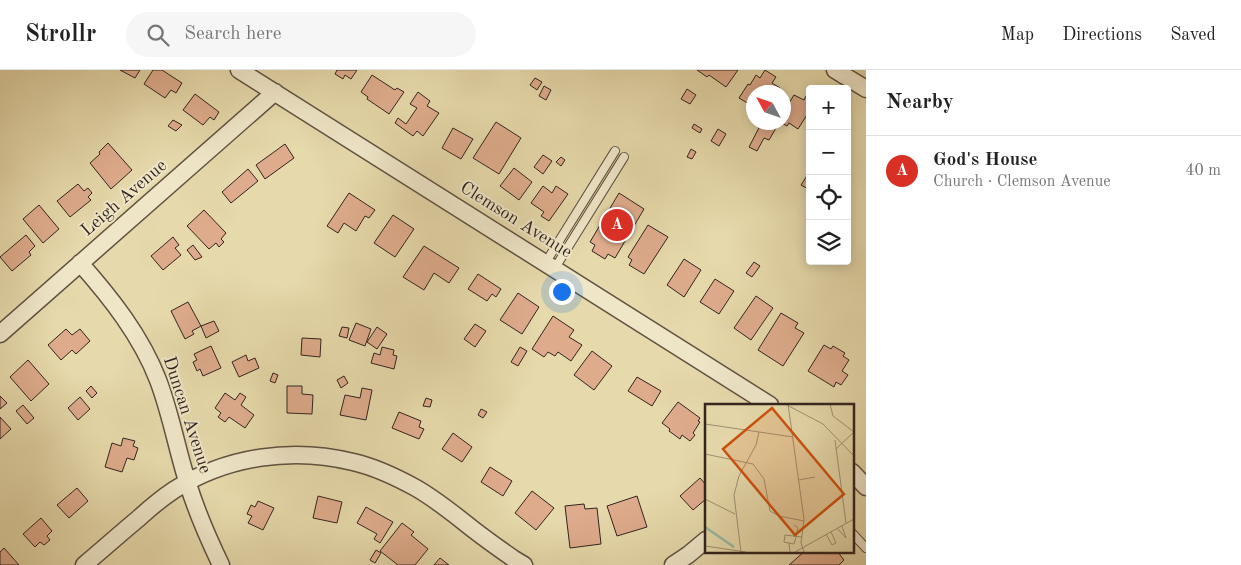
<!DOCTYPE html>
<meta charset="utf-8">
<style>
:root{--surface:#fff;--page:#f6f6f6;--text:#222;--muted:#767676;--line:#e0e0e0;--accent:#d93025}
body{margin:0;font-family:"Old Standard TT",serif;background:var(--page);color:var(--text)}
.controls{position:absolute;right:15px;top:15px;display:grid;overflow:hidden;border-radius:5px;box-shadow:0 2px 12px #0003}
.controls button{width:45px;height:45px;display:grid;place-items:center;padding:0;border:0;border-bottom:1px solid var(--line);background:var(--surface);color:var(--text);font:25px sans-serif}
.compass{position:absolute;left:746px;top:15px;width:45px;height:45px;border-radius:50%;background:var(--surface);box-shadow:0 2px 12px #0003;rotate:310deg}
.you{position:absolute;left:561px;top:221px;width:18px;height:18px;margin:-12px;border:4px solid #fff;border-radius:50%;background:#1a73e8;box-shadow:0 0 0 8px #1a73e833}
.badge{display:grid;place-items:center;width:32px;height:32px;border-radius:50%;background:var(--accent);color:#fff;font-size:16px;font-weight:700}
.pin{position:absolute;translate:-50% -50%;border:2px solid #fff;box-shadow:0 1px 5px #0006}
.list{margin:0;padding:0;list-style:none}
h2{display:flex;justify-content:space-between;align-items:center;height:65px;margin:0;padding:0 20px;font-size:21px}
h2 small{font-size:16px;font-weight:400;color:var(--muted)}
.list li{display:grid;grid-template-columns:32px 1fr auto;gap:15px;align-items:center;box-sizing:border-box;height:70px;padding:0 20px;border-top:1px solid var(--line)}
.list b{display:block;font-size:19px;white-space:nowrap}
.list p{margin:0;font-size:16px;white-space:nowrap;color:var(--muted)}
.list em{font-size:16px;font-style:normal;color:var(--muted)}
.icon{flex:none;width:28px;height:28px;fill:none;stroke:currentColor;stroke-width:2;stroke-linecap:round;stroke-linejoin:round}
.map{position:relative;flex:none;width:866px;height:495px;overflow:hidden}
header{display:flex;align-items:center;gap:30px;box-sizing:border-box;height:70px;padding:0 25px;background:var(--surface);border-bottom:1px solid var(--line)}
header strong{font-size:24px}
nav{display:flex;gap:28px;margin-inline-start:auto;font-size:18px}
.search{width:350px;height:45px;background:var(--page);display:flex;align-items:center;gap:12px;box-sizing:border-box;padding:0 18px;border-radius:28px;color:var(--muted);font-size:19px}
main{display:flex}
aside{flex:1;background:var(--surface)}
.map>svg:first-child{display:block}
.building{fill:#deac8d;stroke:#33241e}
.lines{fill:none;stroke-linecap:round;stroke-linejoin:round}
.lane-casing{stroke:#605141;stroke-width:10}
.street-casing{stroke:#605141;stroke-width:19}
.lane{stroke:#efe6c8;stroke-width:8}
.street{stroke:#efe6c8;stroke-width:16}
.labels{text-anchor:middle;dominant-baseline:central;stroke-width:4;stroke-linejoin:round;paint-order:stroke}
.street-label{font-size:18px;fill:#33241e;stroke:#efe6c8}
.inset-river{fill:none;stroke:#97baa6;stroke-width:2.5}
.inset-road{fill:none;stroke:#9e9173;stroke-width:1}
.view{fill:#cd510f;fill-opacity:0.15;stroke:#cd510f;stroke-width:2.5}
.inset-edge{fill:none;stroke:#33241e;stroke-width:2.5}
</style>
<header>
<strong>Strollr</strong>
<div class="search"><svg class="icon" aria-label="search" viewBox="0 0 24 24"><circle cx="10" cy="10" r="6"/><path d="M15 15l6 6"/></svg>Search here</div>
<nav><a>Map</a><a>Directions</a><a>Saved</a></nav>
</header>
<main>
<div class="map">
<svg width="866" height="495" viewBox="0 0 866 495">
<rect width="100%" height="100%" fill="#e6d9ab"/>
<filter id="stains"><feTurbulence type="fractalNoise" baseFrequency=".004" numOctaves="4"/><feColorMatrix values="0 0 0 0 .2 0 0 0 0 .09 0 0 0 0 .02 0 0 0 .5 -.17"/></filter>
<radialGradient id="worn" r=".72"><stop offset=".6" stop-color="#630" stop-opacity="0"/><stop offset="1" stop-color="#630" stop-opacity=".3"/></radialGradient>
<path class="building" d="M120,0H140L135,8Z
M153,0H162L182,13L176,23L171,20L165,28L144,14Z
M337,0H357L351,9L345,5L343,9L335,4Z
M697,0H738L726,17L709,5L707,7Z
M765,0L776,7L772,13L780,18L777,22H754V37L739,28L748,14L750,15L756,5L760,8Z
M372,5L395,20L397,18L404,22L389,44L367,29L368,27L361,22Z
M535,8L542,12L537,20L530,15Z
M544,16L551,20L546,30L539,26Z
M687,19L696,25L690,34L681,29Z
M418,22L430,31L427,36L439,43L423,66L417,61L413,66L395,53L398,48L406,54L417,38L410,34Z
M195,24L219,42L214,50L210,47L203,55L183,40Z
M794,25L804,30L806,26L810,29V40L798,59L789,53L787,56L780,52H784V41Z
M173,50L182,55L176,61L168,56Z
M496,52L521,68L499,104L473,88Z
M762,52H765L776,58L769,70L764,68L757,81L749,77Z
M694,54L702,59L700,63L692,58Z
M453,58L473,69L461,89L442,78Z
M718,59L726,64L719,76L711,71Z
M108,73L132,100L111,119L90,93L100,84L99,82Z
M285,74L294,88L265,109L256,95Z
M691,79L696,82L692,89L687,87Z
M543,85L552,91L543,104L534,97Z
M561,87L565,90L561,96L556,92Z
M514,98L532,112L519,130L500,116Z
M248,99L258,111L231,133L222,122Z
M810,101V120L801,115Z
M78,114L84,121L88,118L92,123L88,127L91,130L70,147L57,131Z
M543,116L552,123L556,116L568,124L549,151L541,146L544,142L531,133Z
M349,123L375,140L369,148L365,146L356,161L344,153L338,163L327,156Z
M619,123L644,139L615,188L608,184L605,189L592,181L595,175L590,172Z
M39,135L59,159L43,173L23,149Z
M204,140L226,163L221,169L224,172L219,177L216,173L209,179L187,156Z
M393,145L414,159L395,187L374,173Z
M648,155L668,167L644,204L629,195L632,190L628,187Z
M26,165L35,176L29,182L31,185L12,201L0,187Z
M173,167L179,175L175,178L181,185L163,200L151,186Z
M193,175L202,187L195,190L187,180Z
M424,176L459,198L449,213L434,203L424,220L403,207Z
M684,189L701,200L684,227L667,215Z
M754,192L760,196L752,207L746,203Z
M478,204L501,219L496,227L492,224L487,231L468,219Z
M715,209L734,221L719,244L700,232Z
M518,223L539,237L522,264L500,250Z
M756,226L773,238L751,270L734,258Z
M188,232L201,256L192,261L194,264L185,269L171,241Z
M781,243L798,253L795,258L804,263L783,296L758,280Z
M553,246L574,260L569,267L582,275L571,291L558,282L555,286L548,282L544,287L532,279Z
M214,251L219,261L206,268L201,256Z
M356,253L371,259L365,276L349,270Z
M475,254L486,261L475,277L464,269Z
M342,257L349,258L347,268L339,266Z
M377,257L387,264L377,279L367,272Z
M66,259L72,265L80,259L90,271L76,284L72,280L61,290L48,275Z
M302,268L321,269L320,287L301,285Z
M824,275L831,279L833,276L845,283L843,286L849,290L842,301L848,305L841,315L836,312L834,317L808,301Z
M211,276L221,298L203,306L200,299L197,301L193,292L197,290L194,284Z
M382,277L394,280L393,285L397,286L394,299L371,293L374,283L380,285Z
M520,277L527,281L518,296L511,292Z
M592,281L612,296L594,320L574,305Z
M246,285L248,291L255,288L259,298L239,307L232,292Z
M28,290L49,314L31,331L10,307Z
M273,303L278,305L275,313L270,311Z
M344,306L348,313L341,318L337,310Z
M637,307L661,321L652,336L628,321Z
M91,316L97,323L92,328L86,321Z
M287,316H302V324L313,325L312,344L287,343Z
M362,318L372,320L366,350L340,345L345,325L360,328Z
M225,323L235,330L240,323L246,327L241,335L254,345L245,358L229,347L225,352L218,347L221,343L215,338Z
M0,326L7,333L0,339Z
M80,327L90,339L78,350L68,338Z
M426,328L432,330L430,337L423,336Z
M678,332L700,348L698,351L700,352L693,363L695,365L690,371L682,365L680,369L669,361L670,359L662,353Z
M23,335L34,348L27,354L16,341Z
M481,339L487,342L483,348L478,345Z
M399,342L421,351L419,357L424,359L419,369L392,358Z
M0,347L11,359L0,369Z
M453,363L472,377L462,392L442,379Z
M123,368L135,371L133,376L138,378L134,390L127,388L122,402L105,397L112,373L121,376Z
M490,397L512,411L503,426L481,412Z
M700,408L706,415V429L693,440L680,426Z
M77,418L88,431L69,448L57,435Z
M532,421L554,438L536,460L515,443Z
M318,426L342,432L337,453L313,448Z
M637,426L647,457L617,466L607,436Z
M258,431L274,438L263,460L248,453L252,446L247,444L251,435L255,437Z
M584,434L585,439L597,438L601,474L570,478L565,436Z
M366,437L393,452L380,473L374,469L377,464L357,453Z
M41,448L52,461L47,466L50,470L44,475L40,472L35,477L23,464Z
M402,453L414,462L411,465L428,479L415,495H398L380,481Z
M4,478L19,495H0V482Z
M376,480L381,483L375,493L370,490Z
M805,481H837L844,490L839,495H789Z
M440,488L449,495H434Z"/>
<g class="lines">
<g class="lane-casing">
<path id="lane" d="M546,192L615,81
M555,198L624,87
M852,463L866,478"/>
</g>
<g class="street-casing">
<path id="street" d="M239,0L770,335
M835,0L866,19
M80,193C111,228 141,266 158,310C171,344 177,380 188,414C197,443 208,468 221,495
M0,264L275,22
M852,402L866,417
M84,495C103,479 121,463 139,448C150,438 162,428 174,420C227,386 293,377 353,392C375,397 396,407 416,418C437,430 455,445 474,460C487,470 501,480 514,489L524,495
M673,495L688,485L706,470"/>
</g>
<use href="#lane" class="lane"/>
<use href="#street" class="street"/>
</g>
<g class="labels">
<g class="street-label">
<text transform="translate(124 128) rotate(-41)">Leigh Avenue</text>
<text transform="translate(516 150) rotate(32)">Clemson Avenue</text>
<text transform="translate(187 345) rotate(72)">Duncan Avenue</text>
</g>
</g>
<g transform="translate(705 334)">
<rect width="149" height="149" fill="#e6d9ab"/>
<path class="inset-river" d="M0,123L29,143"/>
<path class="inset-road" d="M80,0L118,20L149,52M83,0L99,115L96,139L99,148M125,0L128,12L149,28L131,45M0,20L88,33M130,36L141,119M0,50L48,60L59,75L65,107L74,112L99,117M94,76L110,73M0,95L30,110M132,124L141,134L137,122M121,130L127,141L131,139L126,128M84,139L79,138L80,131L97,133M0,142L41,148M36,148L29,91L34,72L51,41L54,28M85,148L84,139L89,140L91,133L93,124L89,121M90,148L149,115"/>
<path class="view" d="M67,4L139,90L90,131L18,45Z"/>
<rect width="149" height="149" class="inset-edge"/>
</g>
<rect width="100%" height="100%" filter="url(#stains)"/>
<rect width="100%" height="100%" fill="url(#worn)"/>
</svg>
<div class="controls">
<button>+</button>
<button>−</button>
<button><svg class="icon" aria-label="locate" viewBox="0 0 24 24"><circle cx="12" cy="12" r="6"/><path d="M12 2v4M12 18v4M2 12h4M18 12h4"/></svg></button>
<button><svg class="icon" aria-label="layers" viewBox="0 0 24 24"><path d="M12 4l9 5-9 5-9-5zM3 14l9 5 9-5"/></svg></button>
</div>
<svg class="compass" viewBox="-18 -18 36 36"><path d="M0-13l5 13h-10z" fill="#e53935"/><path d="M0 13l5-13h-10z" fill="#767676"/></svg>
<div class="you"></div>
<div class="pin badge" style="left:617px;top:155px">A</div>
</div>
<aside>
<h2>Nearby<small></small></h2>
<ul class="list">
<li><span class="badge">A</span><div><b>God's House</b><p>Church · Clemson Avenue</p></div><em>40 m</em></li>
</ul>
</aside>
</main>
